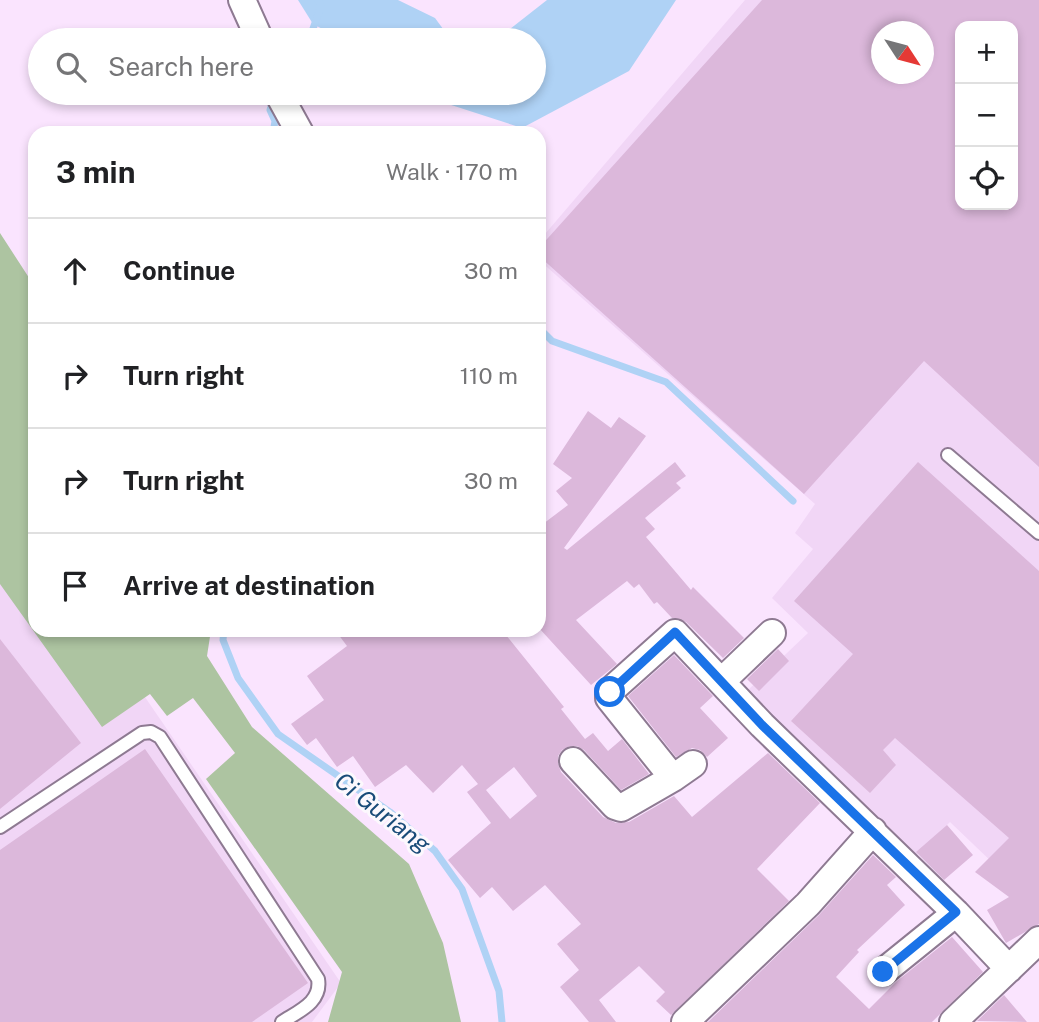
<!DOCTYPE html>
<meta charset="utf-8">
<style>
:root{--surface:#fff;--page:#f2f2f2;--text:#202124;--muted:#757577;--line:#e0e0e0}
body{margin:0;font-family:"Public Sans",sans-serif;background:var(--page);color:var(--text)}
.controls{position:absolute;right:21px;top:21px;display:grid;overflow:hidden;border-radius:14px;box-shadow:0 4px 10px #0003}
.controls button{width:63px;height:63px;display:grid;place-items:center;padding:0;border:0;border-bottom:2px solid var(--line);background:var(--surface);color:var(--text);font:35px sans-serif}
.compass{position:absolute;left:871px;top:21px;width:63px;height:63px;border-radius:50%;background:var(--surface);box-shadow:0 4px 10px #0003;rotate:126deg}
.stop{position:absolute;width:21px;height:21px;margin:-16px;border:5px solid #1a73e8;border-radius:50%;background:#fff}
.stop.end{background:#1a73e8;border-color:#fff;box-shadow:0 2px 7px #0008}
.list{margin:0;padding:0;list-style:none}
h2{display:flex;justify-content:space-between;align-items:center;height:91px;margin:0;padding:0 28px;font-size:30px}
h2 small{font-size:23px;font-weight:400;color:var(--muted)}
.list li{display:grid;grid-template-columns:46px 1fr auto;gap:21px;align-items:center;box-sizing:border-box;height:105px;padding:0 28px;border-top:2px solid var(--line)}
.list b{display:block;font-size:26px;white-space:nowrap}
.list em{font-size:23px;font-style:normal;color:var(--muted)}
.icon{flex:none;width:38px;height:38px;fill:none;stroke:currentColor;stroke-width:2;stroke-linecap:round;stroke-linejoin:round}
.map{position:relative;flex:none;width:1039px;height:1022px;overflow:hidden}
.search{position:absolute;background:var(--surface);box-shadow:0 4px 10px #0003;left:28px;top:28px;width:518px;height:77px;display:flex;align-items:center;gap:18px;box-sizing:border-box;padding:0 24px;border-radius:38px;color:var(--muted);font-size:26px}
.panel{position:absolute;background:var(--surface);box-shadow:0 4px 10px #0003;left:28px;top:126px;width:518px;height:511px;border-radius:21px}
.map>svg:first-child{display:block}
.built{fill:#f1d6f6;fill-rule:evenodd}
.green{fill:#adc4a1}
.water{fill:#afd2f5}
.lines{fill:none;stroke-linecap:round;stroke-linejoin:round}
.stream{stroke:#afd2f5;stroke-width:7}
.building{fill:#dcb8db;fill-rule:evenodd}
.service-casing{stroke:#8e7a92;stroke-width:16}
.minor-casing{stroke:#8e7a92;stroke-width:30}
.service{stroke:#fff;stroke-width:12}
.minor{stroke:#fff;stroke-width:26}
.route{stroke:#1a73e8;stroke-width:9}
.labels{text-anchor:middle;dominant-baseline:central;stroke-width:6;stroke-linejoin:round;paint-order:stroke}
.water-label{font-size:24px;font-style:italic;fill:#194b78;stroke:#fcf8fd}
</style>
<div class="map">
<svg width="1039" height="1022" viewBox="0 0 1039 1022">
<rect width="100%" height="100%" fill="#fae4fe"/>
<path class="built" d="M745,0H1039V907L950,822L915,857L747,691L808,633L772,598L813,549L795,533L815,504L539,260V241ZM960,26H1013V205H960ZM881,32H923V74H881Z
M0,537L35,630H99L341,983L312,1022H0Z"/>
<path class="green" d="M0,233L35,287V630H211L207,656L252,727L409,864L443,943L461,1022H328L342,972L206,779L235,753L193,698L167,716L150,694L102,727L0,584Z"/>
<path class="water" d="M298,0H398L435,18L449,37L478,40L510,29L547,0H676L629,71L522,128L414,93H534V40H343L313,24Z"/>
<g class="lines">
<path class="stream" d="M309,40L321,6L318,0
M273,133L275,121L270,110L273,100
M539,328L552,341L666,382L793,501
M224,630L223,640L238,678L278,734L390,812L435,851L462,889L499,991L502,1022"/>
</g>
<path class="building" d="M762,0H1039V467L924,361L804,494L539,256V248ZM960,26H1013V205H960ZM881,32H923V74H881Z
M588,411L611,428L619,417L646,436L564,548L567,550L675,462L686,476L676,483L681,488L645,518L655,529L646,537L691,590L693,587L744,638L723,658L686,622L672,618L657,602L654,604L639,584L634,588L627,581L576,620L617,664L591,685L539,628V527L568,505L556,491L572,478L553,464Z
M918,462L1039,571V924L1006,943L987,910L1009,897L975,872L1009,838L895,738L883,750L896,765L870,793L791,721L853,654L794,601Z
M335,630H502L564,707L561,709L585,739L593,733L608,751L622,739L649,774L621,790L584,750L577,746H570L562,750L558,756V764L561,772L603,817L616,823L629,822L674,796L692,817L768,753L820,803L757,869L789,901L671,1015L656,1001L665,992L639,966L599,1000L616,1022H589L560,987L579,970L557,944L581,924L545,885L513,911L492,887L480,898L448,860L491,823L467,792L478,784L462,765L433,793L406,765L375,787L353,756L337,767L316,738L307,745L291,724L324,700L307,676L347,646ZM514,767L537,796L510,819L486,790Z
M0,639L81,743L0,809Z
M778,649L789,661L759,691L747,679Z
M674,655L713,696L700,708L728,738L707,757L700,750L692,748L676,757L628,696Z
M145,749L308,983L252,1022H0V850Z
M947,825L973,855L944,880L916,852Z
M873,855L896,877L887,885L905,905L857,950L859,952L836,977L869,1009L897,981L952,937L983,972L932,1022H708L819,915Z
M1004,995L1027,1022L977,1021Z"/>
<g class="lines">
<g class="service-casing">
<path id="service" d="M948,455L1039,533
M0,827L142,733L151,732L160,737L318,979C322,1002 299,1011 282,1022"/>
</g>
<g class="minor-casing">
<path id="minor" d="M242,0L260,40
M278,93L300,133
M722,681L772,633
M573,761L615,806L621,808L673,778L693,764
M673,778L609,698V692L675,633L762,725L956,913L1009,969
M883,972L956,913
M685,1022L808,904L873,831
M953,1022L1039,940"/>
</g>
<use href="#service" class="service"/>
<use href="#minor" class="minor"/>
</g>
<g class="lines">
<path class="route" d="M610,692L675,632L762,725L956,912L883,972"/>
</g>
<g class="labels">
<g class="water-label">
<text transform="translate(383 812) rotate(38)">Ci Guriang</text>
</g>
</g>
</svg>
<div class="controls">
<button>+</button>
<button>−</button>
<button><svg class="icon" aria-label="locate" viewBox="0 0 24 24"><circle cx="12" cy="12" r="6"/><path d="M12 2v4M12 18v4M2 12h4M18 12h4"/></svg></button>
</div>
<svg class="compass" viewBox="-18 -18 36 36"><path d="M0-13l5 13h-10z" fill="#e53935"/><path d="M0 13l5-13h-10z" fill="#757577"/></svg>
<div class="stop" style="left:610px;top:692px"></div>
<div class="stop end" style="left:883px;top:972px"></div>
<div class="search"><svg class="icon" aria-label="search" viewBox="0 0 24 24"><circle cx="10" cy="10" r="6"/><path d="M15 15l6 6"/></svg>Search here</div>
<section class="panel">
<h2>3 min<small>Walk · 170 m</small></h2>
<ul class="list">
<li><svg class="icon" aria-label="ahead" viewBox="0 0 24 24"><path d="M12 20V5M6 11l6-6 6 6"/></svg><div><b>Continue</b></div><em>30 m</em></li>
<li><svg class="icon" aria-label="right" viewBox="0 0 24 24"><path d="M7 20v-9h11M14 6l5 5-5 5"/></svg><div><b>Turn right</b></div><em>110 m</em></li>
<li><svg class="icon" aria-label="right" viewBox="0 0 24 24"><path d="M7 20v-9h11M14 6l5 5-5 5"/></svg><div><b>Turn right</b></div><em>30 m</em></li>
<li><svg class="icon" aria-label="arrive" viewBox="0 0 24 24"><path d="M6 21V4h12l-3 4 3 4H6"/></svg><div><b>Arrive at destination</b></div></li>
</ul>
</section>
</div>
